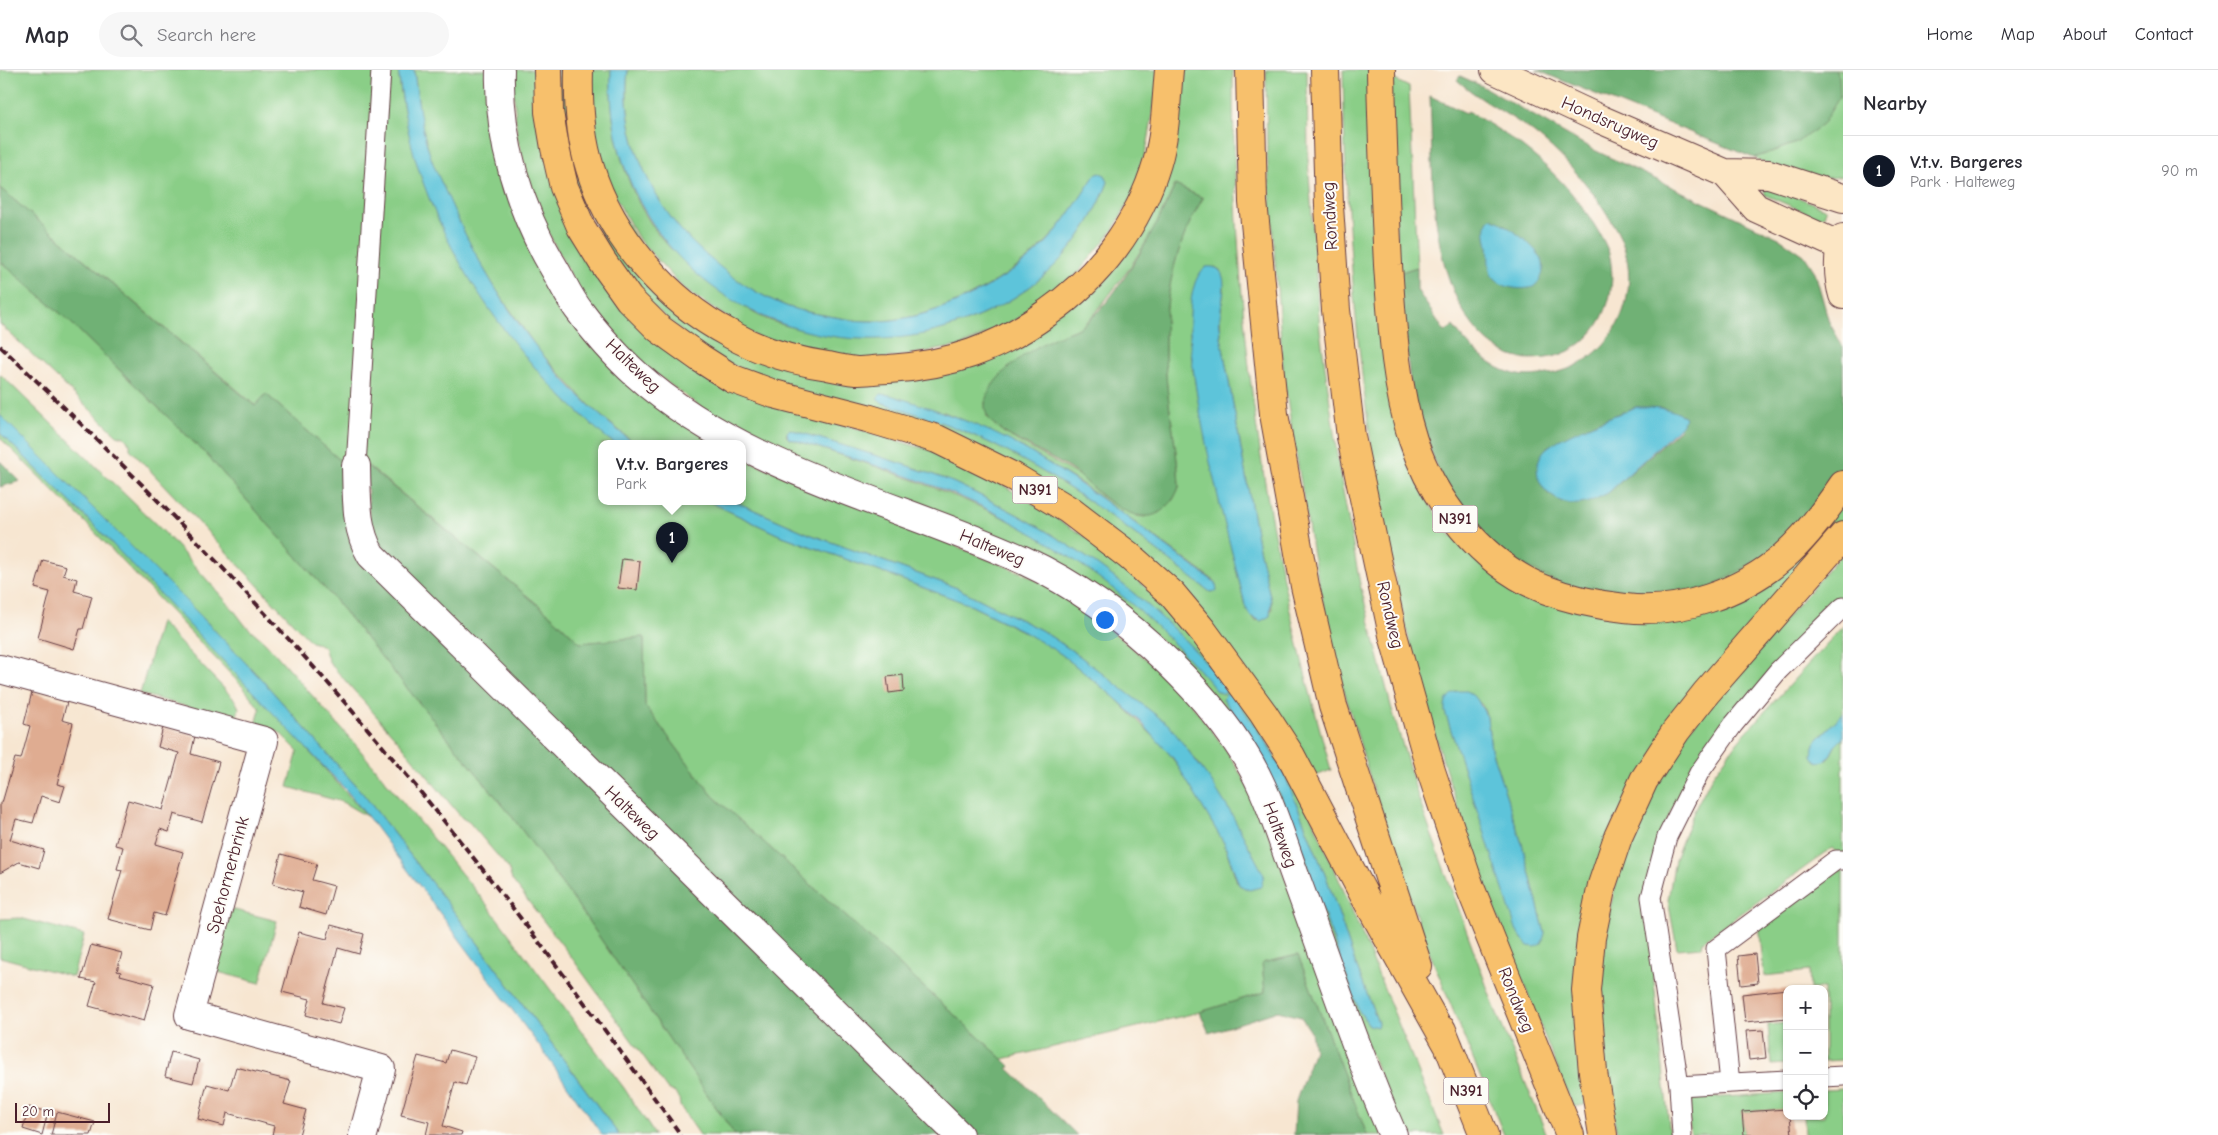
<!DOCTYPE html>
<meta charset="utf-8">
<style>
:root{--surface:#fff;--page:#f7f7f7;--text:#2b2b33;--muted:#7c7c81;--line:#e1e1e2;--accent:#111827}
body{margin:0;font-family:"Comic Neue",sans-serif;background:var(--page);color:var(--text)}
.controls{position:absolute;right:15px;bottom:15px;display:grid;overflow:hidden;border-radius:10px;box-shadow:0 1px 4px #0004}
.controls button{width:45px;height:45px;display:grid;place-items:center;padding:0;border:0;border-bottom:1px solid var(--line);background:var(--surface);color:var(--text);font:25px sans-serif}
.scale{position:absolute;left:15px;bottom:12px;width:95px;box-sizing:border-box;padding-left:5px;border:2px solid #4a1f2b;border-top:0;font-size:14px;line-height:18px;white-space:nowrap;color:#4a1f2b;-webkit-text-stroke:4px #fdfcf7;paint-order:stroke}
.you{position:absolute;left:1104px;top:549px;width:18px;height:18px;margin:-12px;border:4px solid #fff;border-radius:50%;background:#1a73e8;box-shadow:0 0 0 8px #1a73e833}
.badge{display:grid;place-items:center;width:32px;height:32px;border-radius:50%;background:var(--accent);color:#fff;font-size:16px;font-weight:700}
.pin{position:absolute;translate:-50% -41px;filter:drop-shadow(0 1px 2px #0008)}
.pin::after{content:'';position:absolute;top:26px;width:18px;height:15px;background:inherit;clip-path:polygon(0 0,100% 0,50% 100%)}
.popup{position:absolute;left:598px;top:370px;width:148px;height:65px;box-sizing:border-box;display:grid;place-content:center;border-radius:10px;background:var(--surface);filter:drop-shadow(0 1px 4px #0005);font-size:16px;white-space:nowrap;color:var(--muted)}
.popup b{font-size:19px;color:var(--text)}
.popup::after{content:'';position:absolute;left:50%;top:100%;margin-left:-10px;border:10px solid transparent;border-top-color:var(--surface)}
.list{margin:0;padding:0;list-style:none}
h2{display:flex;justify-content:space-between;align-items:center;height:65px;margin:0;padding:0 20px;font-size:21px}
h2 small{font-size:16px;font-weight:400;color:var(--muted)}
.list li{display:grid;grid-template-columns:32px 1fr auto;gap:15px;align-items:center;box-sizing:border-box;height:70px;padding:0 20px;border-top:1px solid var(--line)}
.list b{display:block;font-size:19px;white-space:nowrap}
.list p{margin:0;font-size:16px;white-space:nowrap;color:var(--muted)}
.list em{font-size:16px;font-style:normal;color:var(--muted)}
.icon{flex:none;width:28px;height:28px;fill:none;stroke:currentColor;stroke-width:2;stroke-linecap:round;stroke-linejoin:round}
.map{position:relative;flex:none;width:1843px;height:1065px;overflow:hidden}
header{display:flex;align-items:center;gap:30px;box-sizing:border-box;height:70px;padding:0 25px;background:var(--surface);border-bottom:1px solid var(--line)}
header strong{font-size:24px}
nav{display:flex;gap:28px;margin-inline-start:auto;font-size:18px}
.search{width:350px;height:45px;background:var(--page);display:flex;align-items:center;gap:12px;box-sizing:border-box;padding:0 18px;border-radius:28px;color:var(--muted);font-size:19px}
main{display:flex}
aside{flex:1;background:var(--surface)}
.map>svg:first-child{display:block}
.green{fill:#8ace87;stroke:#6a7659;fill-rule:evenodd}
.forest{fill:#6fb174;stroke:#5c6850;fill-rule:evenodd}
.water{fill:#5dc4da;stroke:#547282}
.building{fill:#dfac91}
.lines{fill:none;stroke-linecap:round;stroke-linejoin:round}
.lane-casing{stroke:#643d44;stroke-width:21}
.street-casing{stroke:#643d44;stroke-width:30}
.secondary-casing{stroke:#643d44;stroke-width:30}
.primary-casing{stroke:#643d44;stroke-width:30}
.lane{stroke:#fff;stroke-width:19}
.street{stroke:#fff;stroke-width:28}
.secondary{stroke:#fce6c4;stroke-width:28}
.primary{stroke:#f7c06c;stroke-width:28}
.rail{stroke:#4a1f2b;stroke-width:4;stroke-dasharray:8 4;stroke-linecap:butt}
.labels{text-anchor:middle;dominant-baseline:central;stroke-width:4;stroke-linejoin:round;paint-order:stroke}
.shield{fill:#fdfcf7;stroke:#806168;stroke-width:1}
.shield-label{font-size:16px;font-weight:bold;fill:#4a1f2b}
.street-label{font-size:18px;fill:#4a1f2b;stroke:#fdfcf7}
</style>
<header>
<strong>Map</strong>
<div class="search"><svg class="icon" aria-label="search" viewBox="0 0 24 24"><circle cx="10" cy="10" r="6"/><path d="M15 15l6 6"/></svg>Search here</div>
<nav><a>Home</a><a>Map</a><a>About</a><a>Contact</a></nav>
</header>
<main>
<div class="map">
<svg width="1843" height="1065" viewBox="0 0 1843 1065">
<rect width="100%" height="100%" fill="#fdfcf7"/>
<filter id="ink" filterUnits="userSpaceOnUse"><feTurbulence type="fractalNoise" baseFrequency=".02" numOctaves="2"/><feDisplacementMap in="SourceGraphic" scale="10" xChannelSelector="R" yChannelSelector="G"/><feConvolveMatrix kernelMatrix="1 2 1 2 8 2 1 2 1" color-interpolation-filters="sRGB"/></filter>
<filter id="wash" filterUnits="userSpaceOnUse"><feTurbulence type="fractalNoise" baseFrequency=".0096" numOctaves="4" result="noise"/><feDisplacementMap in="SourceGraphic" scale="20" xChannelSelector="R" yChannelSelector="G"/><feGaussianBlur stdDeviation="1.12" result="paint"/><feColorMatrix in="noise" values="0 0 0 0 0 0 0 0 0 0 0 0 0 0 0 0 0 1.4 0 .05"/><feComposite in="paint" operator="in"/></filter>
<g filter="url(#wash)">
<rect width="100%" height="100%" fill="#f7e6d1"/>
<path class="green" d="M0,0H398C409,99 446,178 504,257C537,302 572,341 617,374H602V432H710L777,464L968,534L1040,570L1061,584L1114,627L1167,680L1185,707L1224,773L1237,812L1254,786L1199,694L1186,678L1114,613L1077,584L1041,560L957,518L809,464L736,432H742V388L1029,506L1074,531L1159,600L1186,627L1225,678L1246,713L1268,762L1382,1065H1367L1298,885L1262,893L1265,922L1200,942L1003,989L713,726L645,636L644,567L580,573L553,547L367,395L352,401L266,324L256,336L0,118Z
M414,0H491L530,179L716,374H636L595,341L539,281L497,221L468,172L454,142L433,95L427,76L420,48Z
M512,0H538L612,226L816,346L945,385L982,402L1094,472L1167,536L1239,624L1311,746L1347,828L1444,1065H1405L1371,985L1290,757L1160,569L714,347L642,294L580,223L537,141L517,66ZM790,359C842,376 895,390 945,409C958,414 971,421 983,427C1080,474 1157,534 1227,616V621L1223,624L1217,621C1162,555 1096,494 1018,455C944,417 866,393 788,368L786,365ZM1223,629L1284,703L1328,812L1353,887L1378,953L1369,955L1359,941L1312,811L1305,784L1286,737L1243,657Z
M557,0H569L571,58L680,243L887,312L1104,206L1179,0H1233C1233,162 1246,324 1278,484C1292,556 1311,628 1331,700L1313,707L1112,463L813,327L708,285L624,210L571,108ZM1175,115L1203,128C1166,189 1160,256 1168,326C1172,357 1178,387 1179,417L1173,430L1145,447L1137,446L1115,435L1101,426L1081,407L1004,363L987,347L985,332L994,313L1018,290L1050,270L1081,257L1094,245L1129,199L1153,161ZM1215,197L1220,200L1224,219L1220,250L1221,267L1258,474L1271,531L1272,540L1261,551L1255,550L1245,536C1232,482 1219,427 1207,373C1196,316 1182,269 1196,211ZM883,333L944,342L977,356L1022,377L1082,414L1216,512L1210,522C1140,467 1070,412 990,373C956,356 920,345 883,333Z
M588,0H611C609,51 621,108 650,152C668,180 693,201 720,219C731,227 742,236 754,243C770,252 790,257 808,261C875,276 945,268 1005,233C1053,206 1089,164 1108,112L1095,105C1080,129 1064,154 1043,175C1001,216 927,254 867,251C854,251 842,248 829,246C813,243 797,241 781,234C742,218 707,190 679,158C644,117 621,55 628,0H1160L1148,72L1135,121L1113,160L1078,203L1031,243L966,275L870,291L760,269L685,220L640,171L611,120L592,57Z
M1266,0H1307L1308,90L1320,260L1339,399L1360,514L1391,636L1419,730L1495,939L1547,1065H1504L1426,874L1380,741L1336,594L1313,485L1284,311L1267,83Z
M1343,0H1371L1403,379C1416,412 1430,437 1451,466L1843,437V450L1615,753L1585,1035L1573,1037C1515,892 1455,748 1416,597C1365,401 1346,201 1343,0ZM1467,621L1482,635L1487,647L1491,679L1522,774L1545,863L1522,869L1515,854L1445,642Z
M1835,0H1843V106C1815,113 1780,99 1754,88L1796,73L1839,7Z
M1389,7L1409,17L1417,197L1398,203Z
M1768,115L1824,138L1826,140L1824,146L1819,148L1765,125L1764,117Z
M0,191L69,251L206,384L335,530L510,744L576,833L735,1065H700L680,1036L679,1028L675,1023L667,1019L572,888L512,810L508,798L469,752L462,748L400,673L336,600C333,597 329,593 328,589C323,577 328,576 311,572L130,379V374L124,367L117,365L0,254Z
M0,304L167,465L233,539L245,555L265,572L355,674L488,836L624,1018L655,1065H619L471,864L364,725L263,611L196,541L0,345Z
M0,363L99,460L270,638L368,747L342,732L288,717L298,681L279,662L256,655L260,639L243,617L84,451L0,368Z
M1843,482V523L1695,693L1664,756L1653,902L1670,1065H1618L1606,1019L1596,945L1600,877L1627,772L1677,674Z
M160,552L235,630L239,638L236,650L140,624Z
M1843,556V643L1817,670L1812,686L1816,691L1828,690L1835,676L1843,668V788L1832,778L1703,871L1702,877L1677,879L1668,830L1675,789L1693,743L1711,708L1738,671Z
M1832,800H1843V990L1824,991V919H1810L1809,901L1764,906L1759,853Z
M231,839L277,851L260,913L214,901Z
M20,848L84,865L73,907L0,887V849Z
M1787,953V994L1771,995L1768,955Z
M1843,1019V1065H1805L1804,1046H1824V1020Z
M1787,1023V1039L1742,1042L1744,1065H1691L1688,1045L1692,1029Z"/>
<path class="forest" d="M1536,0H1835L1839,7L1840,26L1822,55L1796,73L1754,88Z
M1460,6L1482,16L1592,79L1781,169L1804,185L1815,202L1829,252L1843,277V397L1840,404L1784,474L1712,517L1658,528L1575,521L1498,482L1446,423L1412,330L1398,203L1417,197V220L1445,262L1453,256C1470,278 1490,299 1519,305C1528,307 1539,305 1549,304C1615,294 1648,219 1617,161C1596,122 1563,83 1526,57C1503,41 1478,29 1457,10ZM1636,337L1663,338L1682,345L1680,359L1608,423L1569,434L1548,424L1538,395L1547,377L1597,352Z
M1430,26L1466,43L1467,41C1518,69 1565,106 1595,156C1602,168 1610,180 1611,194C1617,238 1591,282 1546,288C1535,289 1522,290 1512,286C1484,276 1464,247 1453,220C1429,160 1433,90 1430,26ZM1504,154L1537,182L1544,197L1539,211Z
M1175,115L1203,128C1166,189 1160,256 1168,326C1172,357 1178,387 1179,417C1176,426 1171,433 1164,439C1139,462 1100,425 1081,407C1068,396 1050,388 1036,380C1019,369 983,358 985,334C987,308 1029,280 1050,270C1060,264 1073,262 1082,256C1114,235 1160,152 1175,115Z
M0,118L255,336L266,324L352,401L353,453L953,1065H735L576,833L510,744L335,530L206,384L69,251L0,191Z
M0,391L20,411L0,417Z
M366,395L553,547L580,573L644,567L645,636L713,726L1003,989L1011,997L1008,998L1077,1065H966L371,476Z
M1298,885L1367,1065H1294L1296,1031L1314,980L1311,962L1301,947L1278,941L1209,963L1200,942L1265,922L1262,893Z"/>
<path class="water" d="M398,0H414C417,25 420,50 427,75C432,93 440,110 448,127C488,220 553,315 636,374C631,374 622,376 617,374C608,371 592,355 585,348C518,289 454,199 424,115C410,78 403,39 398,0Z
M611,0H628C620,61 649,129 692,172C718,197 747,220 781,234C797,241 813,243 829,246C842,248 854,251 867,251C927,254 1002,216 1044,175C1064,154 1079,129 1095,105L1100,103L1105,105L1108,112C1089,164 1053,206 1005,233C827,335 602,210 611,0Z
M1491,148C1504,152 1537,177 1542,190C1546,199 1541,212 1533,217C1520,221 1498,218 1491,204C1488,196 1489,185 1488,176C1486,167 1484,158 1488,150Z
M1206,197C1234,193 1221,232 1220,247C1219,254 1221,260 1221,267L1258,474L1271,531L1270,546L1261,551L1250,546L1245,536C1234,481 1157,231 1206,197Z
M881,324L890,325C935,339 981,354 1023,378C1091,417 1152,467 1216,513L1217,521L1210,522C1140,467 1070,412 990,373C956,356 920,345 883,333L877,328Z
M1636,337C1653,337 1671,337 1685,347L1683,354L1608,423C1599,427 1590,433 1580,434C1552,437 1525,408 1543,382C1552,368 1618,344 1636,337Z
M0,345L196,541L263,611L364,725L471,864L619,1065H602L543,981L368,747L346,720L99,460L0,363Z
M790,359C842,376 895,390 945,409C958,414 971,421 983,427C1080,474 1157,534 1227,616V621L1223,624L1217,621C1160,553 1099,501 1021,457C949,415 866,393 788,368L787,362Z
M710,432H736L809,464L957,518L1041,560L1077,584L1169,655L1211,711L1231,743L1264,805L1261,817L1249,820L1239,815L1224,773L1173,688L1141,652L1114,627L1061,584L1021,560L968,534L777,464Z
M1458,621H1467L1477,629L1487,647L1491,679L1522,774L1545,863L1542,873L1536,877L1528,876L1517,862L1445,642C1444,631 1448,625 1458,621Z
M1226,624H1233L1265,671L1284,703L1328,812L1353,887L1378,953L1377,957L1369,955L1359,941L1312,811L1305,784L1286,737L1243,657L1223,629Z
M1843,643V668L1835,676L1828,689C1823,692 1815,694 1812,686L1813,677L1817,670Z"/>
<g id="blocks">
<path class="building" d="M622,489L640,491L637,520L618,518Z
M43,490L66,496L63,505L77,509L74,521L92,526L83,559H80L74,579L38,568L50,522L35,518Z
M903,605L904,621L889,623L887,607Z
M32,622L67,632L62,650L73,653L57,714L65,716L60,732L41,726L33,753L16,749L10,770L44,780L39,798L19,792L0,803V733H2L15,688L21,689L30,656L24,654Z
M163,657L195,666L191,684L219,692L202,752L174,744L169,762L160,759L156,774L183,782L165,846L154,843L150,860L108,849L122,800L117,799L123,777L115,775L128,730L163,740L179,683L158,677Z
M281,784L317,794L312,810L334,816L326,845L299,837L303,822L273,814Z
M331,855L364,864L359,884L338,878L323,933L344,938L339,954L306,945L310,929L282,922L299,862L327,869Z
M91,875L122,883L117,901L121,902L120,905L154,914L144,951L89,936L96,912L81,909Z
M1755,884L1758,913L1741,915L1738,886Z
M1787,919V948L1745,952L1742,924Z
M1763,960L1766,988L1749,990L1746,961Z
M450,980L475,987L466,1015L455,1012L443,1056L462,1062L461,1065H426L429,1052L401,1045L409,1016L418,986L446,993Z
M171,982L199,990L193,1013L165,1006Z
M236,997L291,1011L284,1034L306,1040L299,1065H272L274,1056L227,1043L224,1056L198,1049L207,1014L229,1020Z
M29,1037L48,1042L42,1065L23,1059Z
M1787,1039V1046H1790L1792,1065H1744L1742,1042Z
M57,1042L95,1052L91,1065H51Z"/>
</g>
</g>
<g filter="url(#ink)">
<use href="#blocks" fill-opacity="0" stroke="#643d44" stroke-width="1"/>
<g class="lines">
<g class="lane-casing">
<path id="lane" d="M356,396L381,0
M1824,1007L1843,1006
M1730,1013L1716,879L1836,790H1843
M1679,1016L1787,1010
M1682,1065L1679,1016L1651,827L1667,767L1699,703L1733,655L1778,601L1843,537"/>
</g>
<g class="street-casing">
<path id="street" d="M500,0C498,69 519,139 554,198C563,213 570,230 581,243C595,262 618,288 636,304C743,400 895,432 1023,490C1077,515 1126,551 1168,592C1205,628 1241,670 1262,717C1276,748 1286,782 1298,814C1329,898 1357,983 1393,1065
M356,396C357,427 355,458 371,485L959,1065
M0,599L264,671L189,945L381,999L363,1065"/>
</g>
<g class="secondary-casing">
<path id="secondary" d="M1495,0L1602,50L1725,103L1769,104L1843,128
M1725,103L1756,138L1840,176
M1843,168C1837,185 1838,208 1843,225"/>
</g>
<g class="primary-casing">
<path id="primary" d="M548,0L549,42L555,78L564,117L581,157L602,191L629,229L658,258L700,288L733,309L774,324L867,348L937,369L1014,407L1069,440L1128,485L1172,524L1203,561L1263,643L1291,686L1364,825L1449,977
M579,0C578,33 580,66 590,98C611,167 667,231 730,264C760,281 794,291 828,296C837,298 847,300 856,301C867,301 879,299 889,299C950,295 997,279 1047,243C1098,208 1139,154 1157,93C1166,63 1166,31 1169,0
M1250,0L1253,132L1274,344L1305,516L1333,636L1418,896
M1325,0L1329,136L1336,240L1351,367L1393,565L1431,701L1470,817L1570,1065
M1381,0C1382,65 1385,130 1388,195C1392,252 1395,315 1413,370C1433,431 1482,494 1544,519C1569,529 1597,535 1625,538C1679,545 1743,522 1784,486C1807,466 1826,440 1843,415
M1442,960L1484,1065
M1603,1065L1593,1002L1586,920L1591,868L1602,815L1618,767L1644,710L1676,661L1706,623L1843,466"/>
</g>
<use href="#lane" class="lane"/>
<use href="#street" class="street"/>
<use href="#secondary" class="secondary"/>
<use href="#primary" class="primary"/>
<path class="rail" d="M0,276C151,419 296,569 427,730C516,839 599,951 681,1065"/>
</g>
</g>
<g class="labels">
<g class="shield">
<rect x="1012.5" y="406.5" width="45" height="27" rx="4"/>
<rect x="1432.5" y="435.5" width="45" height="27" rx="4"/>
<rect x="1443.5" y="1007.5" width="45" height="27" rx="4"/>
</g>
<g class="shield-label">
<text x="1035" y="420">N391</text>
<text x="1455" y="449">N391</text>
<text x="1466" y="1021">N391</text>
</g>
<g class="street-label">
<text transform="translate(1610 53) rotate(24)">Hondsrugweg</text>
<text transform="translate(1330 146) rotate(-93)">Rondweg</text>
<text transform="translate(633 296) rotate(44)">Halteweg</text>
<text transform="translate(992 478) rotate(23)">Halteweg</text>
<text transform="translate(1390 545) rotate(77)">Rondweg</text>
<text transform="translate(632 743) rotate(44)">Halteweg</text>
<text transform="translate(1280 765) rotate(70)">Halteweg</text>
<text transform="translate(228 805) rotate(-75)">Spehornerbrink</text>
<text transform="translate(1516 930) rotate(68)">Rondweg</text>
</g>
</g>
</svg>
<div class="controls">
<button>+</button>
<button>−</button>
<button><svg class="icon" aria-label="locate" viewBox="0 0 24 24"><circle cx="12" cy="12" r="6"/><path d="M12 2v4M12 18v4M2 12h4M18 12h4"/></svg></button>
</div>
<div class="scale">20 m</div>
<div class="you"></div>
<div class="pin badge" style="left:672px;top:493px">1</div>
<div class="popup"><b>V.t.v. Bargeres</b>Park</div>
</div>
<aside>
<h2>Nearby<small></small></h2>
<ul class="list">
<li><span class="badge">1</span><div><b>V.t.v. Bargeres</b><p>Park · Halteweg</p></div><em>90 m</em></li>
</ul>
</aside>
</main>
